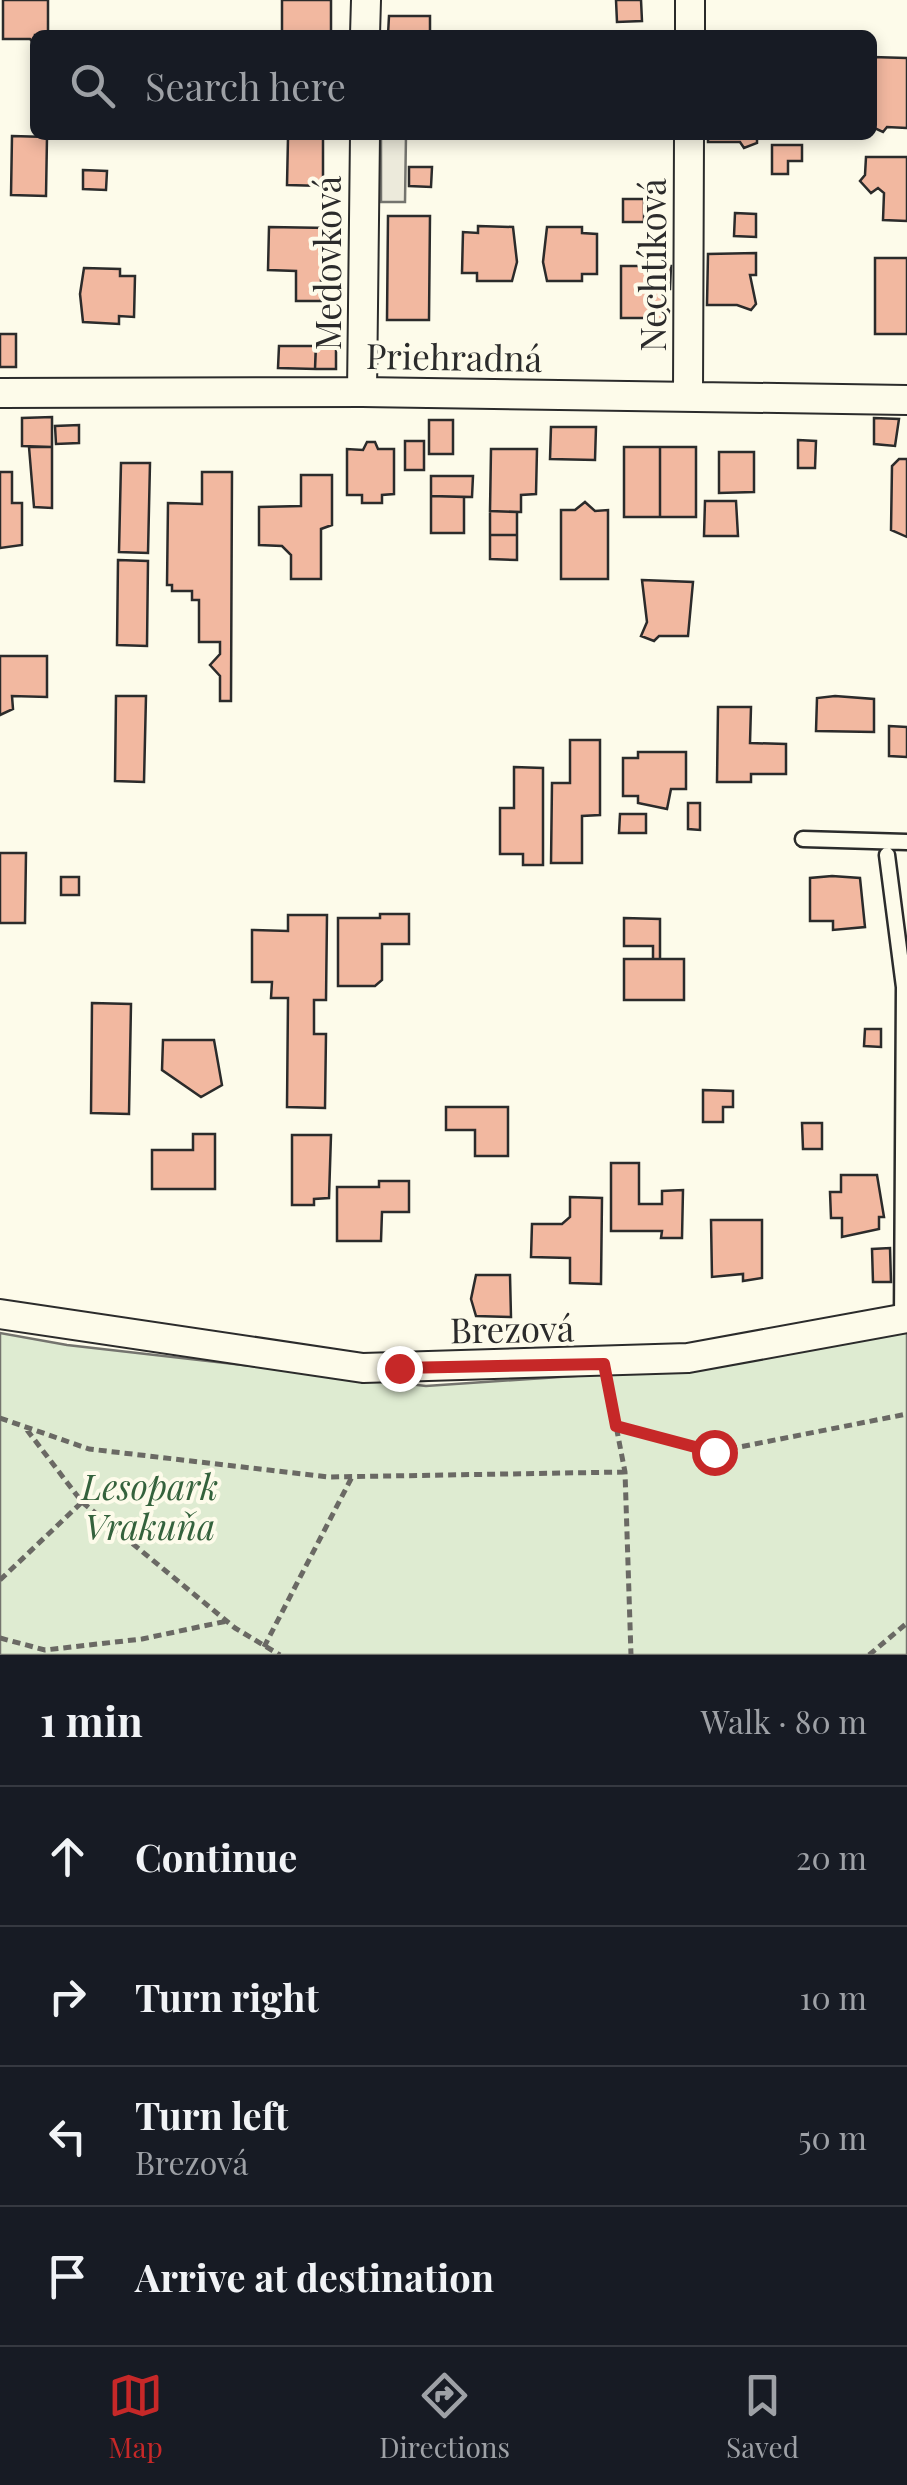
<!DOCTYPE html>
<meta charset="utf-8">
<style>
:root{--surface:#171b24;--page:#242831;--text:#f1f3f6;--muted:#9ea1a6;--line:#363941;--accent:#c62828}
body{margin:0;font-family:"Playfair Display",serif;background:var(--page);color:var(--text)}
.stop{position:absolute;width:30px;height:30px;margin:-22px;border:8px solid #c62828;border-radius:50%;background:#fff}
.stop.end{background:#c62828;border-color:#fff;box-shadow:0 2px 10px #0008}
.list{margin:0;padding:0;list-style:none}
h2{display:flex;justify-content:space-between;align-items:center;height:130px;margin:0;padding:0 40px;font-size:42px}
h2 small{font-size:32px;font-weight:400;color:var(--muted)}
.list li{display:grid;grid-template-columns:65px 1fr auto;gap:30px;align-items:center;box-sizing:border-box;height:140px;padding:0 40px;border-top:2px solid var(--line)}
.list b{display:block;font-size:38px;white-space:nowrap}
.list p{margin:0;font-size:32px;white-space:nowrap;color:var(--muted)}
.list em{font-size:32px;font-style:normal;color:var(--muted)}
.icon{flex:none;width:55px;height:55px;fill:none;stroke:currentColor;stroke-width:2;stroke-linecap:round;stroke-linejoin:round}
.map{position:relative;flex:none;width:907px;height:1655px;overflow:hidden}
.search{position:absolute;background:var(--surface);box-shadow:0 5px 15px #0003;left:30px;right:30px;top:30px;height:110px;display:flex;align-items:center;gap:25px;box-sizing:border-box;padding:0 35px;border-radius:15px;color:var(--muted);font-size:38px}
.sheet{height:690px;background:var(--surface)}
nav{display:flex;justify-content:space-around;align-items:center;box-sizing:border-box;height:140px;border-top:2px solid var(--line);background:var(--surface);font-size:28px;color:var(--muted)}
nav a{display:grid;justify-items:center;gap:5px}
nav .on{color:var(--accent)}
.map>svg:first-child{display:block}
.green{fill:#deebd1;stroke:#74746e;stroke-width:2.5}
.parking{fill:#eceadb;stroke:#74746e;stroke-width:2.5}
.building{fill:#f2b8a0;stroke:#2b2b2b;stroke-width:2.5}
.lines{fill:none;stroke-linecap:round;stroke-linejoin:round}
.lane-casing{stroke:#2b2b2b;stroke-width:19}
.street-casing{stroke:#2b2b2b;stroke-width:32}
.path{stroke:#6a6964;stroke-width:5;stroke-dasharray:8 5;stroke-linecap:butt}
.lane{stroke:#fdfbea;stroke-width:14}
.street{stroke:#fdfbea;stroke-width:28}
.route{stroke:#c62828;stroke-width:12}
.labels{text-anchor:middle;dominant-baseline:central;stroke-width:8;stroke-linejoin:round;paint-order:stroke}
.street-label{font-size:35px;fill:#2b2b2b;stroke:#fdfbea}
.park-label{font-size:35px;font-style:italic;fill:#34623c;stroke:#fdfbea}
</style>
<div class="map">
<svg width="907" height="1655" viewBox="0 0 907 1655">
<rect width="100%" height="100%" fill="#fdfbea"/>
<path class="green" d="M907,1332V1655H0V1333L67,1345L426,1386L693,1368Z"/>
<path class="parking" d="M381,135H406L405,202H381Z"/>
<path class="building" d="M3,0H48V35H35V45L30,39H3Z
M282,0H331V35H282Z
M616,0H641L642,21L617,22Z
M389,16H430V35H388Z
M872,57L907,58V128L887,127L883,132L872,127Z
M708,135H757V143L744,148L740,142H708Z
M12,136L47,137L46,196L11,195Z
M288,138H323V186L287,185Z
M772,145H802V161H788V174H772Z
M866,157H907V221L883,220L884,193L878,188L871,193L860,181L865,175Z
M409,167H432L431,187L409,186Z
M83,170L107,171L106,190L83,189Z
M623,199H644V222H623Z
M735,213L756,214V237L734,236Z
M388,216H430L429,320H387Z
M478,226L513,227L517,262L512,281H477V273H462L463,232L478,233Z
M269,227L329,228L328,271H321V301H296V271L268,270Z
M547,227H582V233L597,234V274H582V281H547L543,262Z
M756,253V275H750L756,304L751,310L737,305H707L708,254Z
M875,258H907V334H875Z
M621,266H671L670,289H665V306L669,311L665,324H657L653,318H621Z
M84,268L120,269V276H135L134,317L119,316V324L83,322L80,294Z
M0,334H16V367H0Z
M316,341H336V369H315Z
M279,346H316L315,369L278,368Z
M52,417V447L22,446V418Z
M874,418L899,419L895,446L874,444Z
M429,420H453V454H429Z
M79,425V443L56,444L55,426Z
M551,427H596L595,460L550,459Z
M798,440L816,441L815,468H798Z
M405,441H424V470H405Z
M367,442H375L378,449H394V494L382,495V503H362V495H347V449L363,450Z
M29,447H52V508L34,507Z
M624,447H660V517H624Z
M660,447H696V517H660Z
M491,449H537L536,494L521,495V512L490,511Z
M719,452H754V492L719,493Z
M899,459H907V537L891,530L892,466Z
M121,463H150L148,553L119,552Z
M0,472H12V503H22V545L0,548Z
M202,472H232L231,701H220V676L210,665L220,654V642H199V600H192V591H172V585H167L168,503L202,504Z
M301,475H332V525L321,529V579H291V555L282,546L259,545V507L301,506Z
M431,476H473L472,497L431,496Z
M431,496L464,497V533H431Z
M705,501H736L738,536H704Z
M585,502L595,511L608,510V579H561V510H575Z
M490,511L517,512V535H490Z
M490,535H517V560L490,559Z
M118,560L148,561L147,646L117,645Z
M642,580L693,582L688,636H659L654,641L641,636L647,622Z
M0,656H47V697L12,696L13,709L0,715Z
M116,696H146L144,782L115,781Z
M835,696L874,699V732L816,731L817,698Z
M718,707H751L750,743L786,744V774H751V782H717Z
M889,726L907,727V757L889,756Z
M570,740H600V815L582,816V863H551L552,783H570Z
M638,752H686V789H671L667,809L638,803V796H623V758H638Z
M514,767L543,768V865H523V854H500V808H514Z
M688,803H700V830L688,829Z
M620,814H646V833H619Z
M0,853H26L25,923H0Z
M832,876L860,878L865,927L833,930V921H810V878Z
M61,877H79V895H61Z
M380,914H409V944H382V980L375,986H338V918H380Z
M288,915H327L326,1000H314V1034H326L325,1108L287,1107L288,998H271L272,982H252V930L288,931Z
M624,918L660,919V959H653V946H624Z
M624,959H684V1000H624Z
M92,1003L131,1004L129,1114L91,1113Z
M865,1029H881V1047L864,1046Z
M163,1040H214L222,1085L201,1097L162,1070Z
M703,1090L733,1091V1107H723V1122H703Z
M446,1107H508V1156H475V1130H446Z
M802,1123H822V1149H803Z
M193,1134H215V1189H152V1150H193Z
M292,1135H331L329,1198L314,1199V1205H292Z
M611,1163H639V1204H662V1191L683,1190L682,1238H661L662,1231H611Z
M841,1175H877L884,1217H879V1229L842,1237V1218H831L830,1192H841Z
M379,1181H409V1212H382L381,1241H337V1187H379Z
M570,1197L602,1198L601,1284L570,1283V1258L531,1257L532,1224H562L570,1217Z
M711,1220H762V1278L743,1281V1274L712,1277Z
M890,1248L891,1282H873L872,1249Z
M476,1275H510L511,1317L476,1316L471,1299Z"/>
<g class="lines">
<g class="lane-casing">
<path id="lane" d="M803,839L907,842
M887,855L904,987L902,1320"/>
</g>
<g class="street-casing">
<path id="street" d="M365,35L366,0
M690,35V0
M362,392L365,135
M0,393L362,392L907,400
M688,395L689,135
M0,1314L363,1368L688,1358L907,1318"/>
</g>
<path class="path" d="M609,1390L625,1472L631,1655
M0,1418L89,1449L328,1477L625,1472
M616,1426L714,1452L907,1414
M27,1430L82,1502L235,1628L280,1655
M0,1580L81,1503
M0,1638L45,1650L142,1639L227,1621
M264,1647L353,1475
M869,1655L907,1623"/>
<use href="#lane" class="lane"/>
<use href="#street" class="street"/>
</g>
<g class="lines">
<path class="route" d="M399,1368L604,1364L616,1426L714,1452"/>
</g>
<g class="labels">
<g class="street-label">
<text transform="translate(326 263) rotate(-90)">Medovková</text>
<text transform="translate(651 265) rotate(-90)">Nechtíková</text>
<text transform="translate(454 356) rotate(1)">Priehradná</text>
<text transform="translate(512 1328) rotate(-1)">Brezová</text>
</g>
<g class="park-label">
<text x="150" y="1485">Lesopark<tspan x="150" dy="40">Vrakuňa</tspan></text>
</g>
</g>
</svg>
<div class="stop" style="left:714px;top:1452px"></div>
<div class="stop end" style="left:399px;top:1368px"></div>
<div class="search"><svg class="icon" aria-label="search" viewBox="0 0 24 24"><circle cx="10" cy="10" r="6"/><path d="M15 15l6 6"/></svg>Search here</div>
</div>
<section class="sheet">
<h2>1 min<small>Walk · 80 m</small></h2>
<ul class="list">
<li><svg class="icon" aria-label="ahead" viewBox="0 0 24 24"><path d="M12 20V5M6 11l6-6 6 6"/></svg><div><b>Continue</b></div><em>20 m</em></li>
<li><svg class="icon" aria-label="right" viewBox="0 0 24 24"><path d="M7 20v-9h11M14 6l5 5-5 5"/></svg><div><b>Turn right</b></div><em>10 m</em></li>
<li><svg class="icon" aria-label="left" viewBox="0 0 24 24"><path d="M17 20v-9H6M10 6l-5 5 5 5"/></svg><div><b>Turn left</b><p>Brezová</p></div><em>50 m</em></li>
<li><svg class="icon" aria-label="arrive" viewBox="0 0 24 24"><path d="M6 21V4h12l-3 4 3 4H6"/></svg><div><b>Arrive at destination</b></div></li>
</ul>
</section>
<nav>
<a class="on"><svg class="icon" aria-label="map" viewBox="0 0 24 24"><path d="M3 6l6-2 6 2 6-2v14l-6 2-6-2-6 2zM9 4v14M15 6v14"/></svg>Map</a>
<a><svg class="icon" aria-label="directions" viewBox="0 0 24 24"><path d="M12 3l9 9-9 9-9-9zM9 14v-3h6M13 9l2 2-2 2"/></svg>Directions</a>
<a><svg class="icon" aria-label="saved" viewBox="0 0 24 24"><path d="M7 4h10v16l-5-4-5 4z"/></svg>Saved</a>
</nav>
